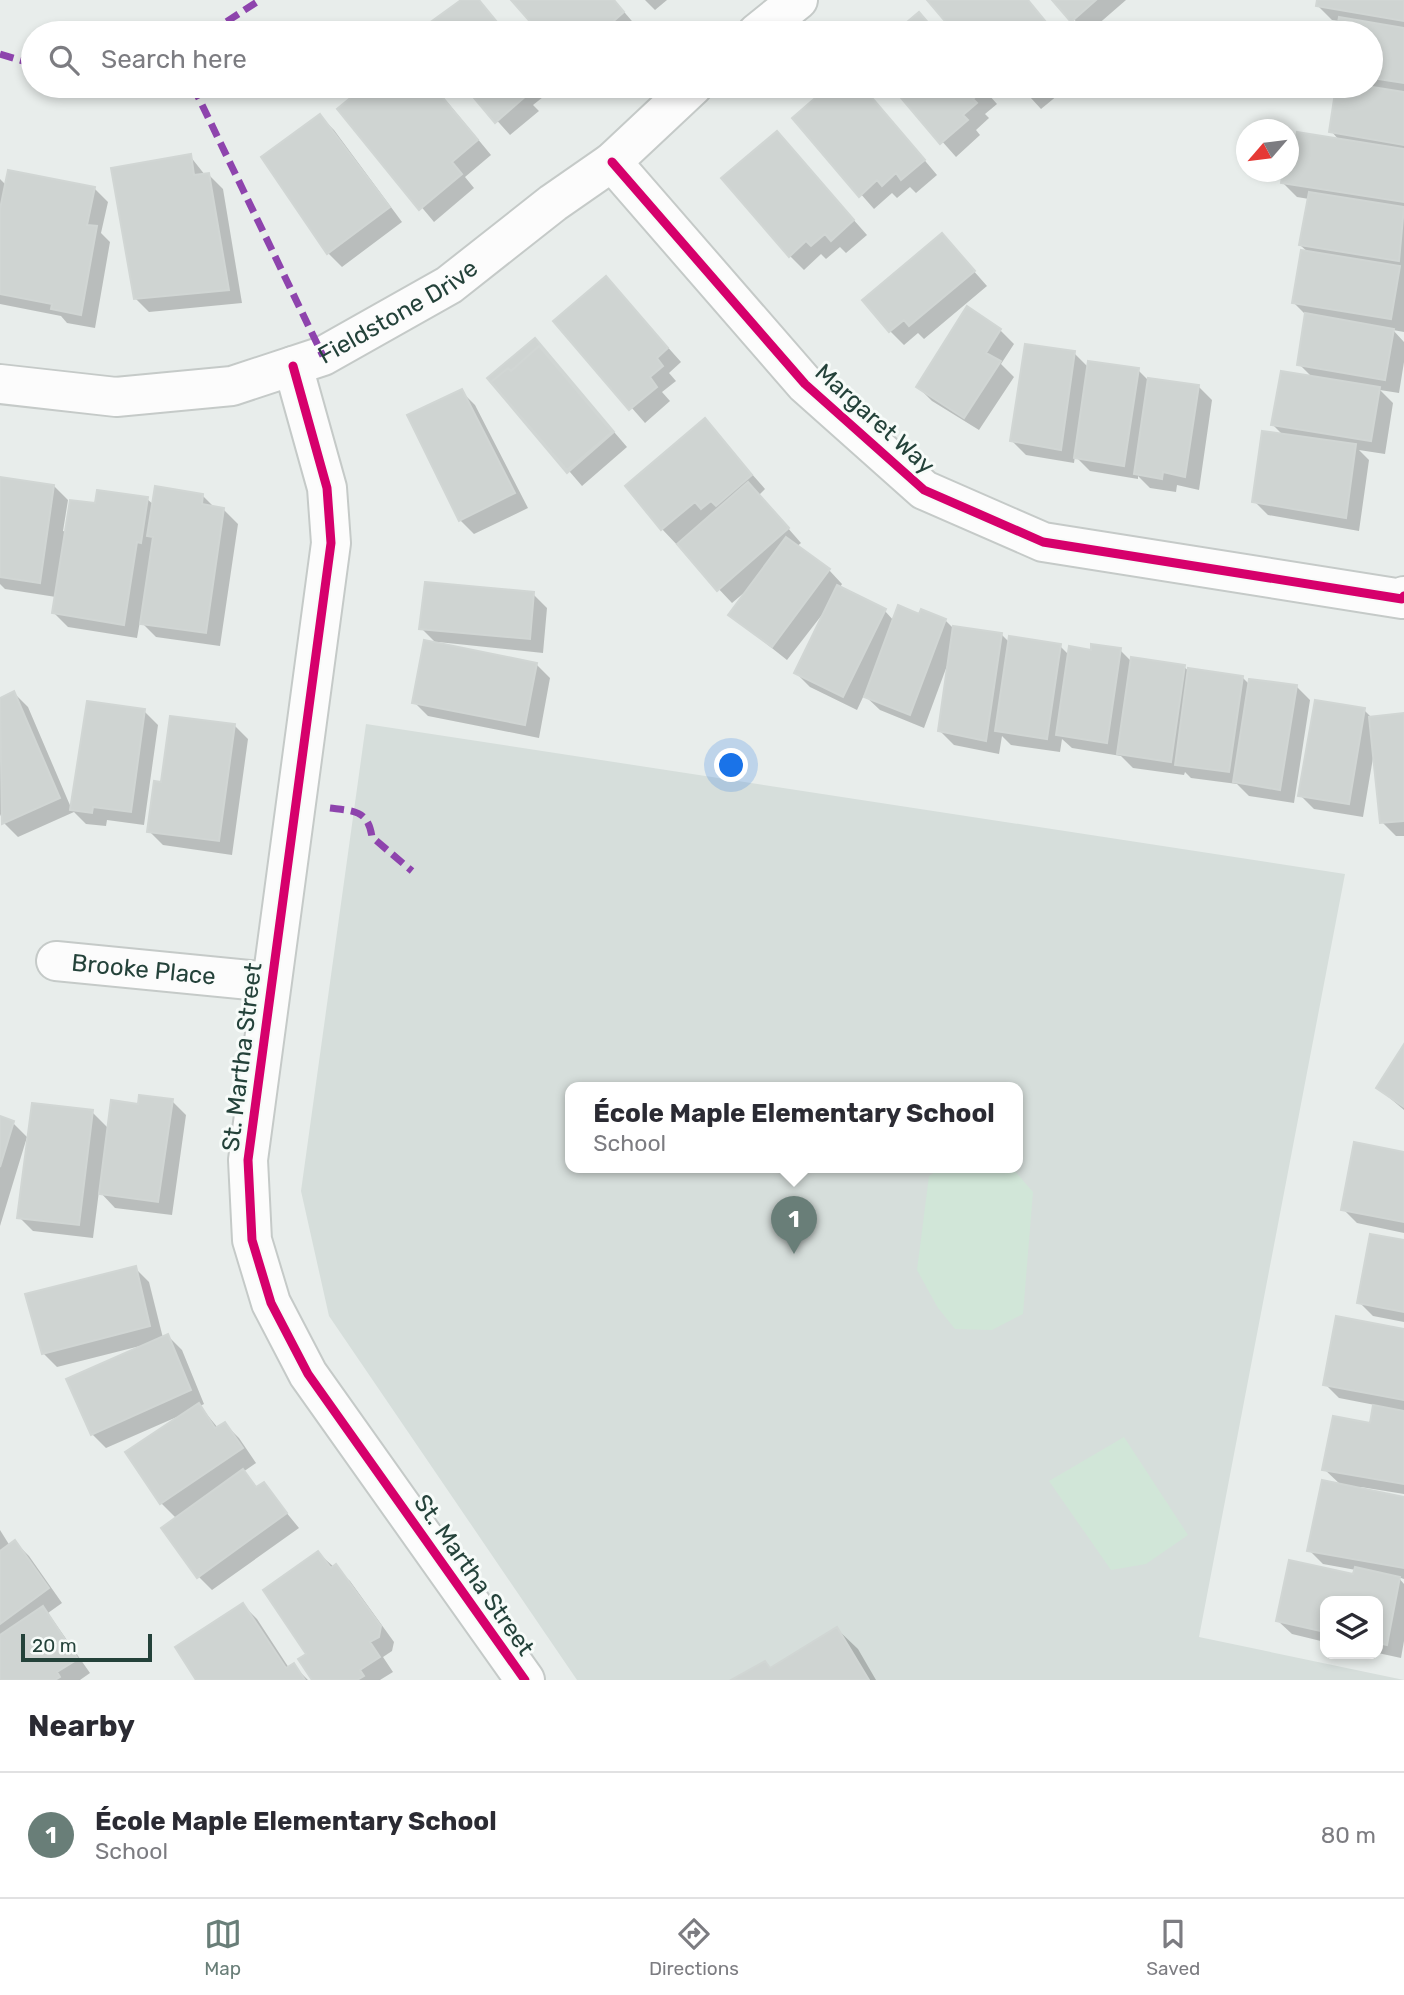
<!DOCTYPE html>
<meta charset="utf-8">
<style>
:root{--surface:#fff;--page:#f7f7f7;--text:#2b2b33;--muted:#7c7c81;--line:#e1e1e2;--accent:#697e78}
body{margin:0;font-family:Rubik,sans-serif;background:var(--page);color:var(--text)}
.controls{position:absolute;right:21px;bottom:21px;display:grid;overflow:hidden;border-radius:14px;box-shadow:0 4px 10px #0003}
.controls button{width:63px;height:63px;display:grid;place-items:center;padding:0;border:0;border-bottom:2px solid var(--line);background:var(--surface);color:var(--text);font:35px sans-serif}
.compass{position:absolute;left:1236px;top:119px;width:63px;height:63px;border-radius:50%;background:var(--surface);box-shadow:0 4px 10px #0003;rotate:242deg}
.scale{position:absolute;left:21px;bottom:18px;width:131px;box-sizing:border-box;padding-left:7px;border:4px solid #24423a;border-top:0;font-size:19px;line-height:24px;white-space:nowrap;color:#24423a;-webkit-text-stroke:5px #f7fbf9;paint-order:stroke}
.you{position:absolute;left:732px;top:766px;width:24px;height:24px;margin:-18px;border:5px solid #fff;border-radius:50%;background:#1a73e8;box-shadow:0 0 0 10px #1a73e833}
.badge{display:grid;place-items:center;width:46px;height:46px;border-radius:50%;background:var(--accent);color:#fff;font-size:23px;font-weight:700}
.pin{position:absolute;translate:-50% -58px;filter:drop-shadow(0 2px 4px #0008)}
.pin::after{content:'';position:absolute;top:37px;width:24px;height:21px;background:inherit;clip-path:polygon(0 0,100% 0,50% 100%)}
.popup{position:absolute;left:565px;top:1082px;width:458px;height:91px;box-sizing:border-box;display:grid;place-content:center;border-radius:14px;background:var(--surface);filter:drop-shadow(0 2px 5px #0005);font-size:23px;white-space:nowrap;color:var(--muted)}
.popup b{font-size:26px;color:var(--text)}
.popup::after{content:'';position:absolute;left:50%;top:100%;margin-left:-14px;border:14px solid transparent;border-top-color:var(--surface)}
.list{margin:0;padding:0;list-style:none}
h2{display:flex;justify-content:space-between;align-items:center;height:91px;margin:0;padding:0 28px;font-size:30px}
h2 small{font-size:23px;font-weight:400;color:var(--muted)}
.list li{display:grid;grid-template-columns:46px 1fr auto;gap:21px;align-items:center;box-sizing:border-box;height:126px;padding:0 28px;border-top:2px solid var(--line)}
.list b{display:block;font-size:26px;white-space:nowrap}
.list p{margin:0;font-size:23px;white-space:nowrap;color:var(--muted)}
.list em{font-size:23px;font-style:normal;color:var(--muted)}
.icon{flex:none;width:38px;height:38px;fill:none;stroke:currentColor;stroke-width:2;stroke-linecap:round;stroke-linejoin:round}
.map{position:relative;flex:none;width:1404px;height:1680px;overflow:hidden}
.search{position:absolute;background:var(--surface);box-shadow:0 4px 10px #0003;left:21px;right:21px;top:21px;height:77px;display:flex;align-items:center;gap:18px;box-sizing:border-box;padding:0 24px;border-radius:38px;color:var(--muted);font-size:26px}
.sheet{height:217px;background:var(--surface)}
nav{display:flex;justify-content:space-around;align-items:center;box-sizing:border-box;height:98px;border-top:2px solid var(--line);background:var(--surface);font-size:19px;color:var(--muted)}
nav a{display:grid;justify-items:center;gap:4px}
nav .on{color:var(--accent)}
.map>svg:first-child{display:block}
.built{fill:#d6dedb;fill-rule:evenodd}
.green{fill:#d1e6d8}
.shadow{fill:#0003}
.building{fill:#cfd4d2;stroke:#d1d6d4;stroke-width:2}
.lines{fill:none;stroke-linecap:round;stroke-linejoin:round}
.street-casing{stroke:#c5cac8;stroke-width:42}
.street{stroke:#fcfcfc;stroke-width:38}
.quiet{stroke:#8e44ad;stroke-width:7;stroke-dasharray:14 7;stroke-linecap:butt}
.cycleway-casing{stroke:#f7fbf9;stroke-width:13}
.cycleway{stroke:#d6006c;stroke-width:9}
.labels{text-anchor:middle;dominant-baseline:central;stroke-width:6;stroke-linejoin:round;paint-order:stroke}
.street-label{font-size:24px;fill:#24423a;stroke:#f7fbf9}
</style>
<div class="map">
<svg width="1404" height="1680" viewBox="0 0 1404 1680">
<rect width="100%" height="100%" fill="#e8edeb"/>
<path class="built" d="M366,724L1345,874L1199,1637L1404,1680H577L329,1316L301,1191ZM570,1088H1018V1168H570Z"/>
<path class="green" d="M941,1168H1012L1033,1192L1023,1314L992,1330L955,1329L938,1308L917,1270L929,1176Z
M1124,1437L1188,1535L1146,1564L1111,1570L1049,1481Z"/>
<path class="shadow" d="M464,0H478L507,33L420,31Z
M514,0H614L637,27L629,33H542Z
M645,0H667L655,10Z
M930,0H1028L1055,33H958Z
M1054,0H1126L1088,33Z
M1319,0H1404V332L1393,330L1404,342V362L1399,393L1380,390L1393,403L1385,454L1359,450L1369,460L1359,531L1268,515L1254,501L1284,436L1273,425L1313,378L1299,364L1307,316L1294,303L1309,253L1300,245L1309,199L1297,197L1283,183L1285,172H1288L1295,157L1340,141L1331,131L1338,86H1371V33H1338L1340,21L1332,20L1318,6Z
M368,86H434L491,155L465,177L474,188L434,222L340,109Z
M466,86H550L553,89L533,105L539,111L510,135Z
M832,86H862L937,175L916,193L910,187L897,198L892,193L874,209L794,118Z
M893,86H981L997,104L985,114L989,118L976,130L980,135L956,157Z
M1020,86H1069L1041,109Z
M320,116L334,130L402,222L342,267L328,253L263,158Z
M777,133L867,235L846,253L840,247L826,259L821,254L804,270L790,256Z
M190,156L205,175H209L223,189L242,303L149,312L135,298Z
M0,179L7,186L94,188L108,202L101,233L110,242L95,328L67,323L61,316L0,304Z
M942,235L987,286L924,339L918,333L904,345L890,331Z
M606,278L681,362L669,373L676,381L662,392L670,401L645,423L556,321Z
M1000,330L1014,344L1001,364L1014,377L979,430L932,401L918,387Z
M1074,353L1089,368L1138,370L1148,380L1198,386L1212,400L1199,490L1177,485L1176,492L1150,488L1138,476V479L1090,471L1075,456L1074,463L1026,455L1012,441Z
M548,355L627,447L582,486L490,379Z
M461,391L475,405L528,508L474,534L460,520Z
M705,421L765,489L759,495L801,543L796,547L829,570L842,584L839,589L885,611L894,621L920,616L945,620L953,628L1002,635L1010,643L1060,646L1070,656L1120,650L1132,662L1184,667L1190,672L1242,677L1250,685L1296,686L1310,700L1294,803L1249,796L1237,784L1191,778L1185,772L1184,775L1133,768L1121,756L1072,748L1062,739L1060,752L1011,745L1002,736L999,754L954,745L940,731L948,663L924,728L880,710L864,695L857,710L810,687L796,673L828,607L787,660L730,615L746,591L732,603L662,529Z
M0,479L54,486L68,500L63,531L66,532L96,505L147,499L154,505L202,495L215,508L224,510L238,524L220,646L156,637L140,621L137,638L68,627L54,613L56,597L5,589L0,584Z
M533,594L547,608L543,653L438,642V645L536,664L550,678L539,738L428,716L414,702L438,645L421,628Z
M14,693L28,707L72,810L144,711L158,725L144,825L107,820L106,826L86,824L74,812L18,837L4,823L0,814V700Z
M1364,710L1372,718L1404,715V836H1396L1382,822L1374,752L1363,817L1314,809L1300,795Z
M234,725L248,739L232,855L163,845L149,831Z
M1404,1048V1110L1378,1088Z
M172,1101L186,1115L172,1215L115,1208L99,1191L93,1238L33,1231L19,1217L92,1112L109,1129L140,1106Z
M0,1118L13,1123L27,1137L0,1226Z
M1404,1154V1233L1357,1223L1343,1209Z
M1404,1242V1322L1373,1316L1359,1302Z
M135,1268L149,1282L163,1338L168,1336L182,1350L204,1404L200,1406L218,1428L225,1424L239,1438L256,1463L243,1472L258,1488L263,1484L299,1528L212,1590L199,1577L177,1519L161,1503L127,1452L179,1416L106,1448L92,1434L144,1345L57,1367L43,1353Z
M1404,1330V1494L1361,1487L1360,1490L1404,1499V1579L1398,1577L1404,1584V1641L1401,1658L1378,1653V1601H1325V1642L1292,1634L1278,1621L1355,1576L1356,1570L1323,1564L1309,1550L1342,1486L1324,1469L1372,1426L1375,1405L1339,1398L1325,1384Z
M0,1530L10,1546L15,1542L29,1556L62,1603L48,1613L90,1673L80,1680H0Z
M318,1553L350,1581L394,1642L392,1651L383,1657L393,1672L380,1680H314L308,1654Z
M243,1605L257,1619L289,1668L293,1665L308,1680H198Z
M837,1629L858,1649L876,1680H735L771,1669Z"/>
<path class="building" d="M461,0H479L506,33H420L418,31Z
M511,0H614L624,12L607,27L612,33H540Z
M927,0H1028L1055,33H955Z
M1052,0H1096L1071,22Z
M1317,0H1404V21L1316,6Z
M919,12L937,33H894Z
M1339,17L1404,28V83L1371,78V33H1336Z
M365,86H433L478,140L452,162L462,174L419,210L337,109Z
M464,86H526L521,90L526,96L495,123Z
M829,86H862L925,160L901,180L896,173L882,186L877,180L859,197L792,118Z
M891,86H981L984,89L973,99L977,103L963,115L968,120L940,144Z
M1336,86H1366L1404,92V145L1329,132Z
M320,114L390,207L327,254L261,157Z
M777,131L854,220L831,241L825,234L811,246L806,241L789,257L721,178Z
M1297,132L1404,149V202L1281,183L1283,172H1288V154L1293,155Z
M191,154L194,175L209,173L229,290L134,299L111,168Z
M8,170L95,187L87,225L97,226L81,315L51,309L52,304L0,294V209Z
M1309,192L1404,207L1399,261L1299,245Z
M942,233L975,271L909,326L904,320L889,332L862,300Z
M1301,250L1400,266L1391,319L1292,303Z
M606,276L668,348L657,358L663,366L650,377L657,387L629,410L553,321Z
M967,306L1001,329L986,353L1001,361L964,418L916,387Z
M1305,313L1394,329L1385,380L1297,365Z
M535,338L614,432L567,473L487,378Z
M1025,344L1075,351L1061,450L1010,441Z
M539,346L612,432L567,470L491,382L508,368L511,371Z
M1088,361L1139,368L1124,466L1074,458Z
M1281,371L1380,387L1371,441L1271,425Z
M1148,378L1199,385L1185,477L1163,472L1162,479L1134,474Z
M462,389L515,493L459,521L407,415Z
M705,418L752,475L716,506L711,501L701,509L695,502L661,530L625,486Z
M1262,431L1356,444L1346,518L1252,502Z
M0,477L54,485L40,583L0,577Z
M748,482L789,528L717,591L677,544Z
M155,486L203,494L202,504L224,508L206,633L140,624L153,537L147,536Z
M97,490L148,497L141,543L137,542L124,625L52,613L70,500L95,503Z
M786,537L830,569L772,647L728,615Z
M425,582L534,592L530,639L419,629Z
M837,585L886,609L843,697L794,673Z
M898,605L919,614L921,609L946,619L910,715L864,697Z
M953,626L1002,633L986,741L938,731Z
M1009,636L1061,644L1047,739L995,731Z
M424,640L537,663L525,725L412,703Z
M1091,644L1121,648L1107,743L1056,735L1069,646L1091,650Z
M1131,657L1185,665L1171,762L1117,754Z
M1188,668L1243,676L1229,772L1175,765Z
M1249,679L1297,685L1280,790L1233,782Z
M14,691L60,798L2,824L0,698Z
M1315,700L1365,708L1349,804L1298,796Z
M87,701L145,709L131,812L93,807L92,813L70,810Z
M1404,713V821L1380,823L1369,717Z
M170,716L235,724L219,841L147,832L154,781L161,782Z
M1404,1044V1107L1376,1088Z
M139,1095L173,1099L158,1202L99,1194L111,1100L138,1104Z
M32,1103L93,1110L79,1225L17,1218Z
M0,1116L14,1121L0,1167Z
M1354,1142L1404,1152V1222L1341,1210Z
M1370,1234L1404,1240V1312L1357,1303Z
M136,1266L150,1326L42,1354L25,1294Z
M1336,1316L1404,1329V1400L1323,1385Z
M168,1334L191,1390L91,1435L66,1379Z
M199,1403L215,1428L225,1422L243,1448L160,1504L125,1452Z
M1373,1405L1404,1411V1484L1322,1470L1333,1416L1370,1423Z
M243,1469L256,1487L264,1482L287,1513L197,1578L161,1528Z
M1322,1480L1404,1497V1568L1307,1551Z
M15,1540L49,1588L0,1624V1551Z
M318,1551L331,1568L336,1564L381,1626L379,1637L370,1642L380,1657L360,1670L364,1676L357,1680H312L298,1659L306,1654L263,1590Z
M1289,1560L1353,1574L1355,1567L1400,1577L1387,1645L1378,1643V1601H1325V1632L1276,1621Z
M243,1603L286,1668L294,1663L305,1680H196L175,1647Z
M43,1606L78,1659L57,1672L60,1677L55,1680H0V1635Z
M837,1627L869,1680H731L765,1661L770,1668Z"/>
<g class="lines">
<g class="street-casing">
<g id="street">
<path d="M757,33L798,0"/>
<path d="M612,162L805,384L924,490L1043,542L1402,599L1404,596"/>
<path d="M293,366L327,488L331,543L248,1160L252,1240L271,1303L308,1374L525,1680"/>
<path id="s1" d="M0,384L116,397L232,386L323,356L449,285L553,203L612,162L693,86"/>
<path id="s2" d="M56,961L271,982"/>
</g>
</g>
<use href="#street" class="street"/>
<path class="quiet" d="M209,33L260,0
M0,54L33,64
M193,86L323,356
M330,808C354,811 368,810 372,837L412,871"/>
<g class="cycleway-casing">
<path id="cycleway" d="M612,162L805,384L924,490L1043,542L1402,599L1404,596
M293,366L327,488L331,543L248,1160L252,1240L271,1303L308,1374L525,1680"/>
</g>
<use href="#cycleway" class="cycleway"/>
</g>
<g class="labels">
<g class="street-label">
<text stroke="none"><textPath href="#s1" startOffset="416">Fieldstone Drive</textPath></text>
<text transform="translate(875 419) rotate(42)">Margaret Way</text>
<text stroke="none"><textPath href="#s2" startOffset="88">Brooke Place</textPath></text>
<text transform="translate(242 1057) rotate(-83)">St. Martha Street</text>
<text transform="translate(474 1575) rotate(55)">St. Martha Street</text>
</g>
</g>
</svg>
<div class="controls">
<button><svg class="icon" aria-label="layers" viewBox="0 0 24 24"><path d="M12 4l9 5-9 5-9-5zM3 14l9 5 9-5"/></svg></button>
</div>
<svg class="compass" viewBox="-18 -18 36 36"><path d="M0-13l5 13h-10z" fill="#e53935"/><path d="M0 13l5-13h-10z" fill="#7c7c81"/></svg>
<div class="scale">20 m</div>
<div class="you"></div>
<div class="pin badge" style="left:794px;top:1254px">1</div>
<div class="popup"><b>École Maple Elementary School</b>School</div>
<div class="search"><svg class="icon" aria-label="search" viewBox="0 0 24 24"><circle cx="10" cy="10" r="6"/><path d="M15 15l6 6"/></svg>Search here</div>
</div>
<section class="sheet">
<h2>Nearby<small></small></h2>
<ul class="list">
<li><span class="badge">1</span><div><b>École Maple Elementary School</b><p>School</p></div><em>80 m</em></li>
</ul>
</section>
<nav>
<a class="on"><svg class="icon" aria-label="map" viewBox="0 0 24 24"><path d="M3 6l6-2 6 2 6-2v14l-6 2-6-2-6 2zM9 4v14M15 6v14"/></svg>Map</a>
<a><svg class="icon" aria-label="directions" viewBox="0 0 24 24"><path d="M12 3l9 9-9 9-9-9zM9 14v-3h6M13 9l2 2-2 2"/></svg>Directions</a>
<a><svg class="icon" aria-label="saved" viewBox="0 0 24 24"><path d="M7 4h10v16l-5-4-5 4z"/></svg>Saved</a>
</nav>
